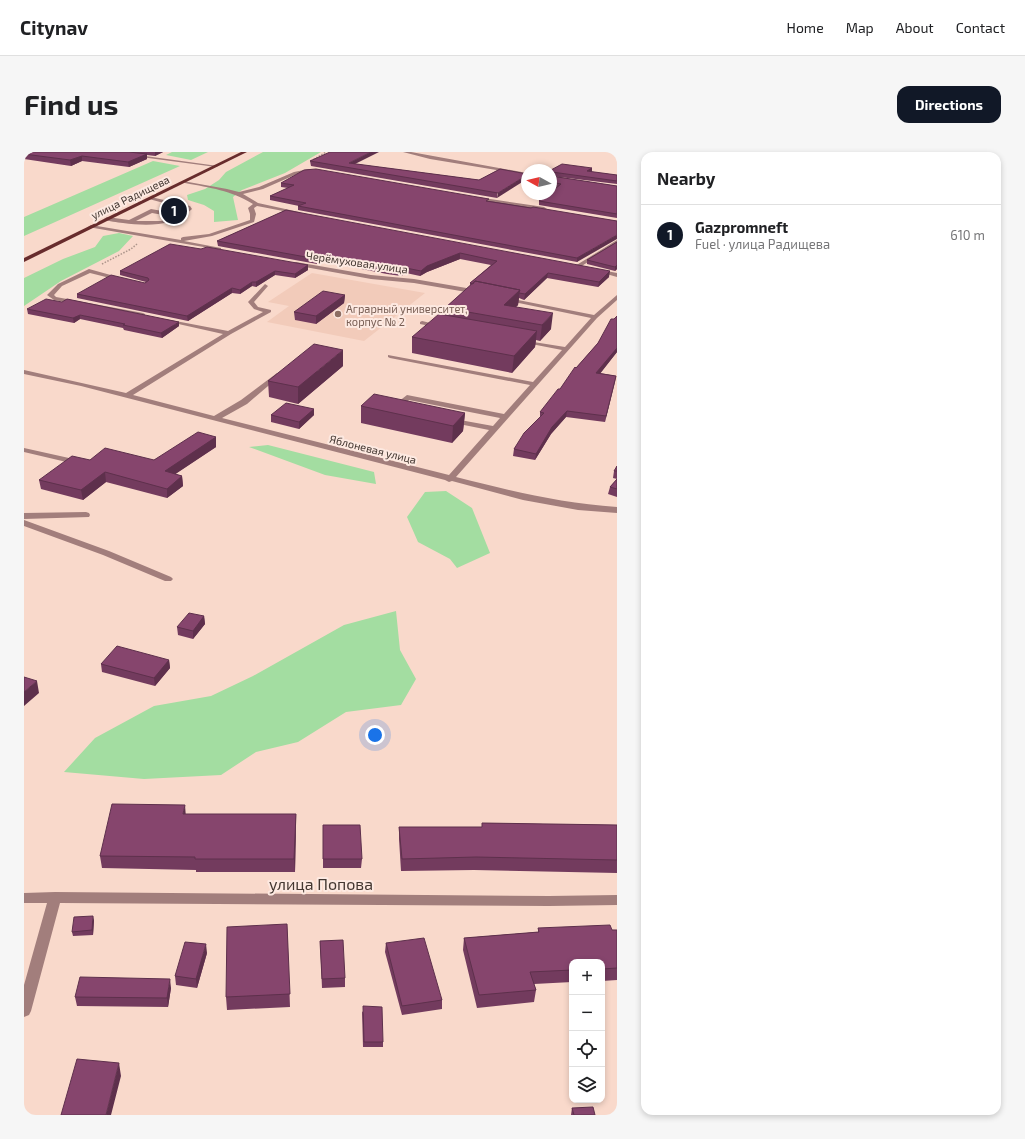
<!DOCTYPE html>
<meta charset="utf-8">
<style>
:root{--surface:#fff;--page:#f6f6f6;--text:#202124;--muted:#757577;--line:#e0e0e0;--accent:#111827}
body{margin:0;font-family:"Exo 2",sans-serif;background:var(--page);color:var(--text)}
.controls{position:absolute;right:12px;bottom:12px;display:grid;overflow:hidden;border-radius:8px;box-shadow:0 2px 6px #0003}
.controls button{width:36px;height:36px;display:grid;place-items:center;padding:0;border:0;border-bottom:1px solid var(--line);background:var(--surface);color:var(--text);font:20px sans-serif}
.compass{position:absolute;left:497px;top:12px;width:36px;height:36px;border-radius:50%;background:var(--surface);box-shadow:0 2px 6px #0003;rotate:278deg}
.you{position:absolute;left:351px;top:583px;width:14px;height:14px;margin:-10px;border:3px solid #fff;border-radius:50%;background:#1a73e8;box-shadow:0 0 0 6px #1a73e833}
.badge{display:grid;place-items:center;width:26px;height:26px;border-radius:50%;background:var(--accent);color:#fff;font-size:13px;font-weight:700}
.pin{position:absolute;translate:-50% -50%;border:2px solid #fff;box-shadow:0 1px 4px #0006}
.list{margin:0;padding:0;list-style:none}
h2{display:flex;justify-content:space-between;align-items:center;height:52px;margin:0;padding:0 16px;font-size:17px}
h2 small{font-size:13px;font-weight:400;color:var(--muted)}
.list li{display:grid;grid-template-columns:26px 1fr auto;gap:12px;align-items:center;box-sizing:border-box;height:60px;padding:0 16px;border-top:1px solid var(--line)}
.list b{display:block;font-size:15px;white-space:nowrap}
.list p{margin:0;font-size:13px;white-space:nowrap;color:var(--muted)}
.list em{font-size:13px;font-style:normal;color:var(--muted)}
.icon{flex:none;width:22px;height:22px;fill:none;stroke:currentColor;stroke-width:2;stroke-linecap:round;stroke-linejoin:round}
.map{position:relative;flex:none;width:593px;height:963px;overflow:hidden;border-radius:12px}
header{display:flex;align-items:center;gap:24px;box-sizing:border-box;height:56px;padding:0 20px;background:var(--surface);border-bottom:1px solid var(--line)}
header strong{font-size:19px}
nav{display:flex;gap:22px;margin-inline-start:auto;font-size:14px}
.intro{display:flex;align-items:center;justify-content:space-between;box-sizing:border-box;height:96px;padding:0 24px}
h1{margin:0;font-size:28px}
.button{padding:10px 18px;border-radius:12px;background:var(--accent);color:#fff;font-size:14px;font-weight:700}
main{display:flex;gap:24px;padding:0 24px}
aside{flex:1;background:var(--surface);border-radius:12px;box-shadow:0 2px 6px #0003}
.map>svg:first-child{display:block}
.built{fill:#f2cbba}
.green{fill:#a3dda1}
.lines{fill:none;stroke-linecap:round;stroke-linejoin:round}
.path{stroke:#ad958b;stroke-width:1.5;stroke-dasharray:1.5 1.5;stroke-linecap:butt}
.minor{fill:#a27e7c;fill-rule:evenodd}
.major{fill:#682c2d;fill-rule:evenodd}
.wall{fill:#733b5e}
.shaded-wall{fill:#5e304c}
.building{fill:#86456d;stroke:#5e304c}
.education-dot{fill:#8d6e63;stroke:#fde9e1;stroke-width:1.5}
.labels{text-anchor:middle;dominant-baseline:central;stroke-width:4;stroke-linejoin:round;paint-order:stroke}
.far-street-label{font-size:11px;fill:#433731;stroke:#fde9e1}
.far-education-label{font-size:11px;fill:#785e54;stroke:#fde9e1;text-anchor:start}
.near-street-label{font-size:16px;fill:#433731;stroke:#fde9e1}
</style>
<header>
<strong>Citynav</strong>
<nav><a>Home</a><a>Map</a><a>About</a><a>Contact</a></nav>
</header>
<div class="intro"><h1>Find us</h1><a class="button">Directions</a></div>
<main>
<div class="map">
<svg width="593" height="963" viewBox="0 0 593 963">
<rect width="100%" height="100%" fill="#f9d9cb"/>
<path class="built" d="M288,121L401,141L340,189L243,170L265,154L244,150Z"/>
<path class="green" d="M148,0H184L167,8L142,3Z
M239,0H297L261,21L218,38L209,45L214,68L190,70V59L180,53L164,48L163,43L181,37L195,28L202,20Z
M129,9L156,14L0,84V65Z
M95,81L109,84L95,99L37,129L0,154V126L39,107L71,95L79,84Z
M244,293L350,320L352,332L301,323L225,295Z
M422,339L448,356L466,401L433,416L426,407L394,390L383,365L401,340Z
M372,459L376,498L392,527L377,553L322,560L274,590L232,600L197,623L120,627L40,620L71,586L130,554L187,544L229,524L320,473Z"/>
<g class="lines">
<path class="path" d="M287,9L302,0
M78,112L107,97L113,92"/>
<path class="minor" d="M79,0H92L194,14L192,15Z
M379,0H387L503,21V23L406,7Z
M285,17L295,19L273,22L239,37L219,42L234,51L275,60V62L233,54L230,56L232,62L230,70L188,84L160,89L197,96V98L64,75L67,73L157,88V86L159,85L185,82L226,68V62L224,56L229,52C206,38 187,36 161,31L159,29L203,37L215,40L235,35L270,20Z
M127,45L166,54L168,57C150,75 122,74 99,71C93,70 85,70 80,67L83,65L105,68L127,57L155,62L162,57L125,47V46ZM128,61L150,65L137,69H112Z
M453,45L520,55L523,57L520,59L451,47V46Z
M593,88V92L556,115L551,114Z
M272,110L347,123L390,127L454,138L457,140L454,142L390,131L347,127L270,113L269,112Z
M65,117L101,127L98,129L66,121L38,134L30,143L32,145L119,161L121,162V164L30,148L23,143L34,132Z
M572,117L593,121V125L572,119Z
M241,132L244,134L230,150L234,155L247,158V160L207,182L109,243L190,264L217,248L253,221H257V223L223,252L198,266L425,323L465,278L425,270V266L469,274L476,266L385,248L376,258H369V254L383,243L480,262L506,233L366,206L364,205V203L509,230L538,198L497,190V188L541,195L567,166L481,148L479,147V145L570,163L593,143V148L573,166L432,325C487,339 536,351 593,355V361L554,358L499,348L428,329L425,330L421,328L57,234L0,222V218L102,241L199,182L141,169V167L204,179L239,160L230,157L224,150Z
M398,169L419,174L416,176L396,172V170Z
M0,296L54,308L55,310L51,312L0,300Z
M62,360L65,361L66,363L65,365L0,367V361Z
M0,368L85,399L147,425L149,427L147,429H141L79,403L0,374Z
M31,740L525,744L593,743V753L525,754L36,751L7,859L5,863L0,865V833L23,751H0V741Z"/>
<path class="major" d="M217,0H223L0,110V106Z"/>
</g>
<path class="wall" d="M0,0H139L131,4L123,3V7L105,15L58,9L47,14L0,7Z
M286,9L332,12L455,28L476,17L473,46L287,14Z
M568,16V20L593,23V32L527,24V18Z
M527,24L593,34V66L515,53V49L533,35L527,34Z
M257,31L465,49L593,69L553,110L274,58V54H275L246,48V44L264,36L257,35Z
M262,58L585,125L574,135L523,126L500,148L495,146L494,153L492,155L527,177L516,189L512,188L511,195L488,221L388,201V185L421,163V156L446,134V131L467,113L436,107L403,120L396,124L382,121L377,124L363,122L297,109L293,112L194,94L193,89Z
M593,90V117L591,119L563,112V108Z
M177,97L284,113V118L271,126L251,123L232,135L228,134L216,142L208,141L164,169L53,146V142L121,131L122,130L96,123V119Z
M321,143L320,151L292,172L271,168L270,160Z
M3,157L155,174L138,186L100,178L99,176L56,167L50,171L4,162Z
M590,167L593,200L576,221L592,224L581,270L542,265L527,282L511,308L489,304L490,297L516,265V260L536,237L552,216L574,191Z
M319,214L274,252L245,245L244,229Z
M337,254L441,261L439,279L428,291L337,271Z
M290,257V263L275,277L247,270V263Z
M192,285V295L151,322L158,324L159,334L143,346L82,330L59,348L17,337L15,328L66,308H130Z
M593,314V327L589,326L590,319Z
M593,327V345L584,342L586,335Z
M180,464L181,472L169,487L154,483L153,475Z
M145,508L146,516L131,534L78,520L77,512Z
M161,662H272L271,720H172V718L78,716L76,704Z
M458,671L593,673V721L450,718L377,719L375,687V675H458Z
M299,673L338,707L337,716H299Z
M70,768L69,783L49,784L48,780Z
M263,772L266,855L203,858L202,845Z
M514,776L593,778V828L578,829V810H548V830L510,832L512,838L510,850L453,856L439,798L440,786L514,780Z
M296,789L321,826V835L298,836Z
M362,791L418,848V857L378,863L361,800Z
M183,801L173,836L152,833L151,824Z
M147,836L144,855L53,854L51,845Z
M338,859L359,890V895H339Z
M548,956L571,963H547Z"/>
<path class="shaded-wall" d="M131,0H139L131,4Z
M347,0H355L325,15V11Z
M123,2V7L105,15L104,10Z
M58,4V9L47,14L46,8Z
M568,16V20L563,19Z
M503,23V27L473,46L474,41Z
M593,83V87L553,110V106Z
M436,101V107L403,120L396,124L397,119L403,114Z
M297,104V109L293,112V107Z
M284,113V118L271,126V122Z
M593,113V117L591,119V115Z
M382,116V121L377,124V119Z
M251,119V123L232,135V130Z
M586,119L585,125L574,135L575,130Z
M524,121L523,126L500,148L501,142Z
M228,130V134L216,142V138Z
M208,136V141L164,169L163,164Z
M496,138L494,153L480,166V153Z
M321,143L320,151L292,172V164Z
M529,161L527,177L516,189L518,173Z
M56,163V167L50,171L49,166Z
M155,170V174L138,186L137,181Z
M513,179L511,195L488,221L490,204Z
M593,196V200L572,227V221Z
M319,198V214L274,252V235Z
M592,224L591,230L581,270L582,264Z
M290,257V263L275,277V270Z
M543,259L542,265L527,282L511,308L512,302L528,275Z
M441,261L439,279L428,291L429,274Z
M192,285V295L141,329V319Z
M81,320L82,330L59,348L57,338Z
M158,324L159,334L143,346V337Z
M180,464L181,472L169,487V479Z
M145,508L146,516L131,534L130,526Z
M13,529L15,541L0,554V540Z
M161,653L162,666L159,662Z
M272,662V675L271,720L270,707Z
M69,764L70,768L69,783L68,778Z
M182,792L183,801L173,836L172,827Z
M146,827L147,836L144,855L143,846Z
M95,911L97,924L87,963H82Z"/>
<path class="building" d="M0,0H105L123,2L104,10L58,4L46,8L0,2Z
M306,0H347L325,11L455,28L476,17L503,22V23L474,41L286,9Z
M538,12L568,16L563,19L593,23V29L528,20H527V18Z
M292,17L465,47L462,49L507,56L509,55L593,69V83L553,106L274,54L282,51L246,44L270,33L257,31L280,18Z
M527,24L593,34V62L515,49L524,42H527V40L537,32L527,30Z
M262,58L586,119L575,130L524,121L501,142L495,141L496,138L451,129L449,132L446,131L473,109L436,101L403,114L397,119L382,116L377,119L364,117L297,104L293,107L193,89Z
M593,90V113L591,115L563,108Z
M146,92L177,97L183,95L284,113L271,122L251,119L232,130H228L216,138L208,136L163,164L53,142L87,123L121,131L125,128L124,126L96,119Z
M451,129L496,138L480,153L529,161L518,173L421,156Z
M299,139L321,143L292,164L270,160Z
M22,147L38,150L43,147L155,170L137,181L99,173L101,172L56,163L49,166L3,157Z
M415,162L513,179L490,204L388,185Z
M593,164V196L572,221L592,224L582,264L543,259L528,275L512,302L490,297L500,281L520,261L516,260L534,237H536L551,215L552,216L574,191L587,167H590Z
M290,192L319,198L274,235L244,229Z
M350,242L441,261L429,274L337,254Z
M262,251L290,257L275,270L247,263Z
M174,280L192,285L141,319L158,324L143,337L81,320L57,338L15,328L48,304L66,308L81,296L130,308Z
M593,314V319H590Z
M593,327V337L586,335Z
M165,461L180,464L169,479L153,475Z
M93,494L145,508L130,526L77,512Z
M0,525L13,529L0,540Z
M88,652L161,653L159,662H272L270,707H171V705L76,704Z
M458,671L593,673V708L452,705L378,707L375,675H458Z
M299,673H336L338,707H299Z
M69,764L68,778L48,780L50,765Z
M263,772L266,842L202,845L203,775Z
M586,773L588,778H593V816L578,817V810H548V818L506,820L512,838L455,843L440,786L515,780L514,776Z
M400,786L418,848L378,854L362,791Z
M319,788L321,826L298,827L296,789Z
M161,790L182,792L172,827L151,824Z
M56,825L146,827L143,846L51,845Z
M339,854L358,855L359,890H340Z
M53,907L95,911L82,963H37Z
M569,955L571,963H550L548,956Z"/>
<circle class="education-dot" cx="314" cy="162" r="4"/>
<g class="labels">
<g class="far-street-label">
<text transform="translate(106 45) rotate(-26)">улица Радищева</text>
<text transform="translate(333 110) rotate(8)">Черёмуховая улица</text>
<text transform="translate(349 297) rotate(14)">Яблоневая улица</text>
</g>
<g class="far-education-label">
<text x="322" y="156">Аграрный университет,<tspan x="322" dy="13">корпус № 2</tspan></text>
</g>
<g class="near-street-label">
<text x="297" y="731">улица Попова</text>
</g>
</g>
</svg>
<div class="controls">
<button>+</button>
<button>−</button>
<button><svg class="icon" aria-label="locate" viewBox="0 0 24 24"><circle cx="12" cy="12" r="6"/><path d="M12 2v4M12 18v4M2 12h4M18 12h4"/></svg></button>
<button><svg class="icon" aria-label="layers" viewBox="0 0 24 24"><path d="M12 4l9 5-9 5-9-5zM3 14l9 5 9-5"/></svg></button>
</div>
<svg class="compass" viewBox="-18 -18 36 36"><path d="M0-13l5 13h-10z" fill="#e53935"/><path d="M0 13l5-13h-10z" fill="#757577"/></svg>
<div class="you"></div>
<div class="pin badge" style="left:150px;top:59px">1</div>
</div>
<aside>
<h2>Nearby<small></small></h2>
<ul class="list">
<li><span class="badge">1</span><div><b>Gazpromneft</b><p>Fuel · улица Радищева</p></div><em>610 m</em></li>
</ul>
</aside>
</main>
